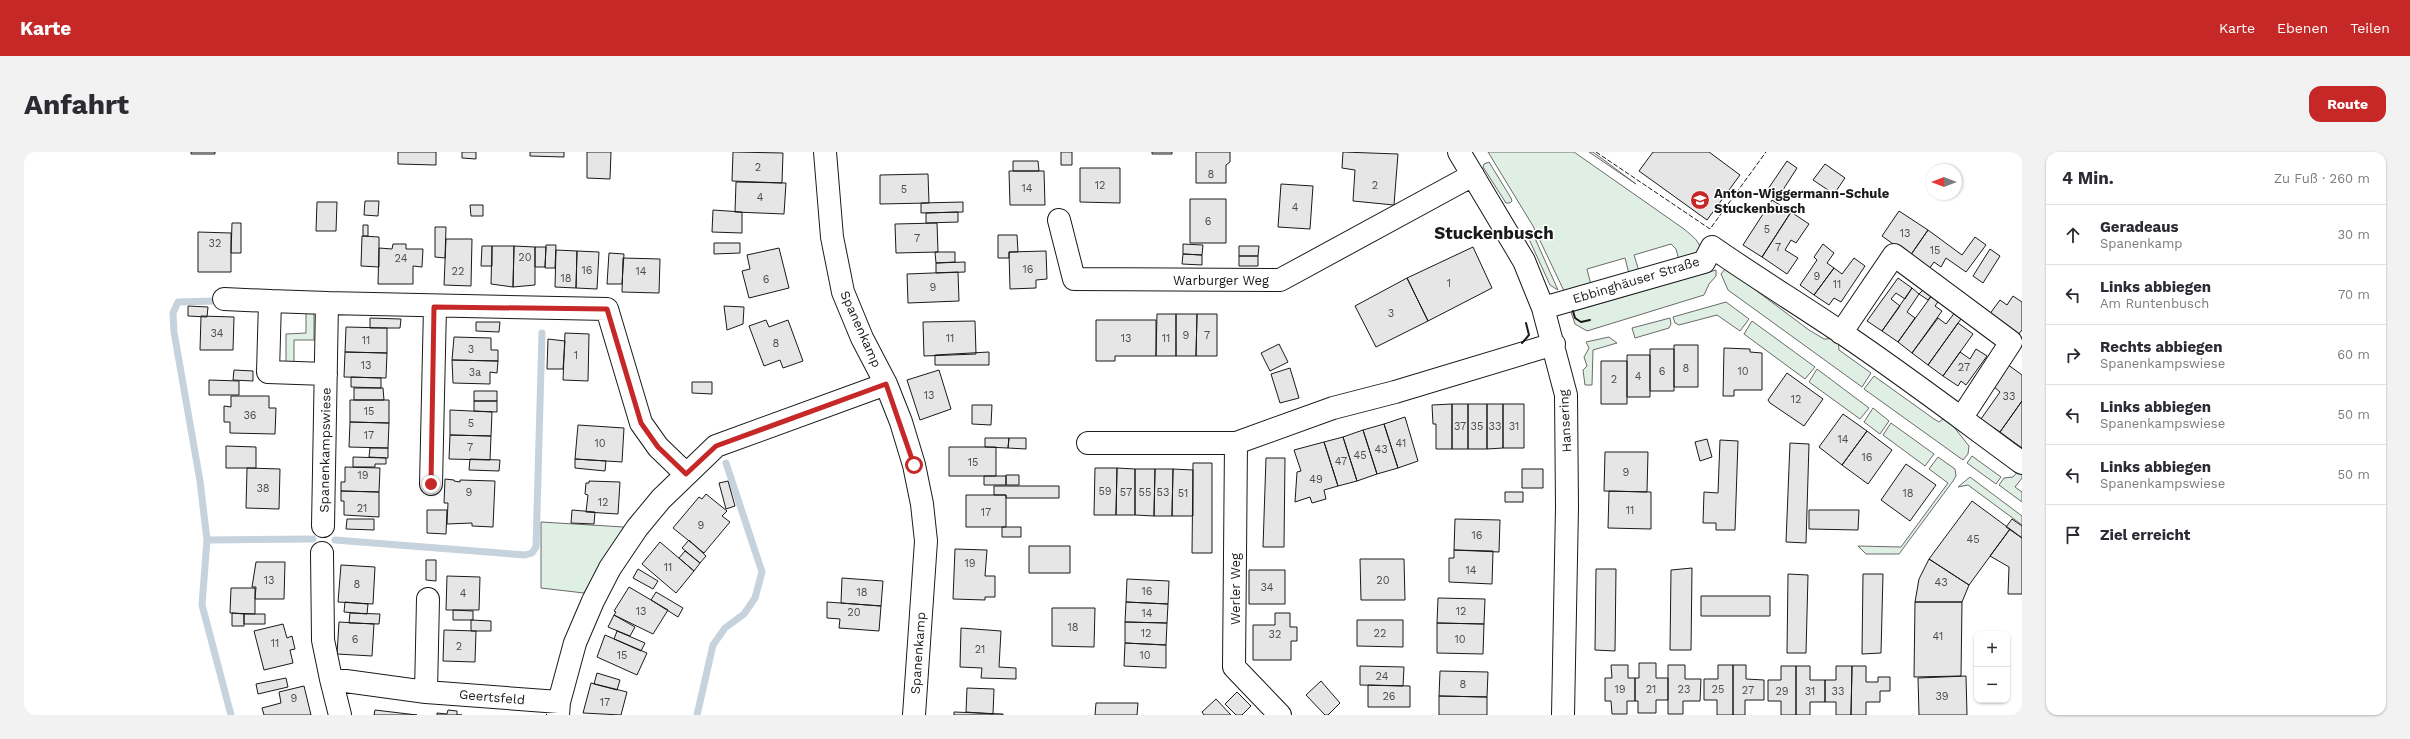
<!DOCTYPE html>
<html lang="de">
<meta charset="utf-8">
<style>
:root{--surface:#fff;--page:#f2f2f3;--text:#2b2b33;--muted:#7c7c81;--line:#e1e1e2;--accent:#c62828}
body{margin:0;font-family:"Work Sans",sans-serif;background:var(--page);color:var(--text)}
.controls{position:absolute;right:12px;bottom:12px;display:grid;overflow:hidden;border-radius:8px;box-shadow:0 1px 3px #0004}
.controls button{width:36px;height:36px;display:grid;place-items:center;padding:0;border:0;border-bottom:1px solid var(--line);background:var(--surface);color:var(--text);font:20px sans-serif}
.compass{position:absolute;left:1902px;top:12px;width:36px;height:36px;border-radius:50%;background:var(--surface);box-shadow:0 1px 3px #0004;rotate:270deg}
.stop{position:absolute;width:12px;height:12px;margin:-9px;border:3px solid #c62828;border-radius:50%;background:#fff}
.stop.end{background:#c62828;border-color:#fff;box-shadow:0 1px 4px #0008}
.list{margin:0;padding:0;list-style:none}
h2{display:flex;justify-content:space-between;align-items:center;height:52px;margin:0;padding:0 16px;font-size:17px}
h2 small{font-size:13px;font-weight:400;color:var(--muted)}
.list li{display:grid;grid-template-columns:26px 1fr auto;gap:12px;align-items:center;box-sizing:border-box;height:60px;padding:0 16px;border-top:1px solid var(--line)}
.list b{display:block;font-size:15px;white-space:nowrap}
.list p{margin:0;font-size:13px;white-space:nowrap;color:var(--muted)}
.list em{font-size:13px;font-style:normal;color:var(--muted)}
.icon{flex:none;width:22px;height:22px;fill:none;stroke:currentColor;stroke-width:2;stroke-linecap:round;stroke-linejoin:round}
.map{position:relative;flex:none;width:1998px;height:563px;overflow:hidden;border-radius:12px}
header{display:flex;align-items:center;gap:24px;box-sizing:border-box;height:56px;padding:0 20px;background:var(--accent);color:#fff}
header strong{font-size:19px}
nav{display:flex;gap:22px;margin-inline-start:auto;font-size:14px}
.intro{display:flex;align-items:center;justify-content:space-between;box-sizing:border-box;height:96px;padding:0 24px}
h1{margin:0;font-size:28px}
.button{padding:10px 18px;border-radius:12px;background:var(--accent);color:#fff;font-size:14px;font-weight:700}
main{display:flex;gap:24px;padding:0 24px}
aside{flex:1;background:var(--surface);border-radius:12px;box-shadow:0 1px 3px #0004}
.map>svg:first-child{display:block}
.green{fill:#e0efe3;stroke:#6a6a6a}
.lines{fill:none;stroke-linecap:round;stroke-linejoin:round}
.stream{stroke:#c6d2dc;stroke-width:7}
.building{fill:#e6e6e6;stroke:#1a1a1a}
.minor-casing{stroke:#1a1a1a;stroke-width:24}
.minor{stroke:#fff;stroke-width:22}
.fence{stroke:#1a1a1a;stroke-width:1;stroke-dasharray:5 2;stroke-linecap:butt}
.wall{stroke:#1a1a1a;stroke-width:2}
.route{stroke:#c62828;stroke-width:5}
.labels{text-anchor:middle;dominant-baseline:central;stroke-width:3;stroke-linejoin:round;paint-order:stroke}
.number-label{font-size:11px;fill:#4d4d4d}
.poi-label{font-size:13px;font-weight:bold;fill:#1a1a1a;stroke:#fff;text-anchor:start}
.street-label{font-size:13px;fill:#1a1a1a;stroke:#fff}
.district-label{font-size:17px;font-weight:bold;fill:#1a1a1a;stroke:#fff}
</style>
<header>
<strong>Karte</strong>
<nav><a>Karte</a><a>Ebenen</a><a>Teilen</a></nav>
</header>
<div class="intro"><h1>Anfahrt</h1><a class="button">Route</a></div>
<main>
<div class="map">
<svg width="1998" height="563" viewBox="0 0 1998 563">
<rect width="100%" height="100%" fill="#fff"/>
<path class="green" d="M1464,0H1550L1660,77C1669,85 1677,89 1677,102L1655,108L1652,97L1647,92L1610,103L1615,119L1605,122L1601,106L1563,117L1567,133L1541,141L1509,74Z
M1565,0H1569L1612,32Z
M1465,10L1487,46L1488,49L1486,51H1482L1459,15L1460,12Z
M1507,83L1510,84L1534,138L1526,133L1505,87Z
M1702,116L1785,178L1800,187L1814,186L1815,198L1847,221L1838,235L1704,138L1697,122Z
M1692,118V124L1685,132L1680,143L1563,179L1551,172L1547,160Z
M1702,150L1725,167L1716,179L1693,163L1655,173L1651,171L1649,165Z
M282,158H290V188H270V212H262V182L282,181Z
M1646,166L1647,172L1645,176L1611,186L1608,176Z
M1728,169L1791,215L1781,227L1720,182Z
M1585,185L1593,191L1569,198L1568,233H1561L1559,218L1563,214L1560,205L1565,196L1562,190Z
M1793,217L1845,256L1836,267L1785,230Z
M1850,224L1910,267L1915,270L1922,265L1945,294L1944,302L1939,308L1840,237Z
M1849,256L1865,269L1856,282L1840,270Z
M1867,271L1910,302L1901,314L1859,283Z
M1948,304L1977,325L1972,332L1943,311Z
M1914,305L1931,317L1932,324L1929,329L1875,402H1842L1834,394L1877,395L1924,331L1905,317Z
M1996,317L1998,319V326L1991,335L1998,340V350L1975,333L1980,326L1989,325Z
M1946,325L1998,364V373L1944,333L1934,335Z
M517,370L600,375L560,441L517,436Z"/>
<g class="lines">
<path class="stream" d="M183,388L176,329L150,180L149,161L154,150L192,149
M311,388L501,403L508,401L512,395L518,181
M207,563L178,453L183,388L289,387
M673,563L689,493L701,476L720,462L731,446L738,420L702,311"/>
</g>
<path class="building" d="M167,0H191V2H167Z
M374,0H412V13L374,12Z
M438,0H452V7L438,6Z
M506,0H540V5L506,4Z
M563,0H587L586,27L563,26Z
M709,0L759,1L758,31L708,29Z
M1037,0H1048V13H1037Z
M1128,0H1148V2H1128Z
M1172,0H1206V10L1202,13V31H1172Z
M1319,0L1374,2L1370,53L1329,49L1331,18L1318,16Z
M1629,0H1685L1716,23L1683,68L1615,19Z
M989,9H1014L1015,19H989Z
M1763,9L1773,16L1755,44L1744,37Z
M1801,12L1821,26L1810,42L1789,28Z
M1056,16H1096V51L1056,50Z
M985,19H1020L1021,53H986Z
M904,22L905,51L856,52V23Z
M712,30L762,31L760,62L711,60Z
M1257,32L1289,34L1286,77L1254,75Z
M1166,47H1202V91H1166Z
M1748,48L1767,60L1738,105L1719,93Z
M341,49H355L354,64L340,63Z
M293,50H313L312,79H292Z
M939,50V60L897,61V51Z
M446,53H459V64H447Z
M689,58L718,60V81L688,80Z
M1875,59L1904,78L1886,104L1858,84Z
M934,60V70L902,71V61Z
M1767,60L1785,72L1772,91L1767,88L1761,98L1774,106L1763,122L1738,105Z
M208,71H217V101H207Z
M913,71L914,100L872,101L871,72Z
M339,73H344V84H339Z
M411,75H422L421,106L411,105Z
M1904,78L1938,103L1951,85L1962,93L1942,120L1922,106L1917,115L1910,110L1905,117L1886,104Z
M174,80L207,81V120H174Z
M974,83H993L994,100H985V106H974Z
M338,84L355,85V115L337,114Z
M422,87H448L447,134L420,133Z
M690,91H716V101L690,102Z
M369,92H382V97H399L398,115L389,114V132H354L355,96L368,97Z
M1159,92L1179,93L1178,103L1159,102Z
M1799,92L1810,101L1803,111L1810,116L1790,143L1776,133L1793,108L1790,105Z
M522,93H532L531,116H521Z
M458,94H468V114H457Z
M468,94H490L489,135L467,132Z
M490,94L511,95V133L489,135Z
M1215,94H1235L1234,104H1215Z
M511,95H522L521,115H511Z
M1449,95L1468,136L1404,169L1383,126Z
M755,96L765,136L725,146L718,119L726,117L723,103Z
M1966,97L1976,104L1959,131L1949,124Z
M532,98L553,99L552,136L531,135Z
M553,99L575,100L573,137L552,136Z
M1022,99L1023,127L1012,128V136L986,137L985,100Z
M911,100H931V110L912,111Z
M585,101L600,102L598,132H583Z
M1159,102L1178,103V113L1158,112Z
M1215,104H1234V114H1215Z
M599,106L636,107L635,141L598,140Z
M1830,106L1841,114L1817,150L1810,146L1805,153L1790,143L1810,116L1818,122Z
M941,110V120L912,121V111Z
M934,120L935,149L884,151L883,122Z
M1383,126L1404,169L1352,195L1331,154Z
M1874,126L1888,136L1881,147L1872,141L1867,147L1876,154L1858,179L1843,169Z
M1888,136L1895,142L1883,160L1891,166L1874,190L1858,179Z
M1900,137L1911,139L1904,148L1895,142Z
M1911,139L1918,144L1911,154L1918,159L1888,201L1874,190Z
M1989,144L1998,150V178L1994,183L1965,163L1976,148L1983,153Z
M164,154L184,155L183,165L164,164Z
M700,154L720,155L719,172L703,178Z
M1935,155L1942,160L1904,213L1888,201L1914,166L1922,172Z
M1133,162H1152V204H1132Z
M1152,162H1173L1172,204H1152Z
M1173,162H1193V204H1172Z
M177,164L210,165L209,198H176Z
M346,166L377,167L376,176H346Z
M742,168L745,175L764,168L779,209L759,216L756,208L740,214L725,174Z
M1072,168H1132V204H1091V209H1072Z
M951,169L952,202L900,204L899,170Z
M452,170H476L475,180L452,179Z
M1934,171L1949,182L1919,224L1904,213Z
M322,175L363,176V201L321,200Z
M541,181L565,182L564,229L539,228Z
M430,185L467,186V198H474V209L428,208Z
M524,187L541,189L539,217H523Z
M1255,192L1264,210L1246,219L1237,201Z
M1650,193H1674V235H1650Z
M1700,196L1726,197V200L1738,201V238H1710V244H1699Z
M1626,197H1650V239H1626Z
M1952,197L1963,204L1942,233L1937,229L1934,234L1919,224L1936,200L1946,207Z
M321,200L363,201L362,226L320,225Z
M965,200V213H911V203Z
M1603,203H1626V245H1603Z
M428,208L474,209L473,221L466,220V232L429,231Z
M1577,209H1603V252H1577Z
M1983,212L1998,223V249L1976,280L1957,267L1976,240L1968,233Z
M1266,216L1275,246L1256,251L1247,222Z
M210,218L229,219V229L209,228Z
M915,218L927,257L896,268L883,228Z
M1763,221L1799,247L1780,274L1746,251L1744,248Z
M327,225L357,226V236L327,235Z
M185,228L215,229V243H185Z
M668,230H688V242L668,241Z
M330,236H359L360,248H330Z
M450,239H473V249H450Z
M207,244H245V256H252L251,282L206,281V270H200V254L207,255Z
M326,248H365V271L326,270Z
M450,249H473V260L450,259Z
M1998,249V296L1976,280Z
M1428,252H1444V297H1428Z
M1428,252V297H1412V272H1409L1408,253Z
M1444,252H1463V297H1444Z
M1463,252H1479V296L1463,297Z
M1479,252H1500V296H1479Z
M948,253H968L967,273L948,272Z
M426,258L468,260L467,284L426,283Z
M1819,262L1843,279L1818,313L1795,295Z
M1381,265L1394,309L1374,316L1360,272Z
M326,270L365,271L364,296L325,295Z
M1360,272L1374,316L1353,322L1339,278Z
M554,273L600,276L598,310L551,307Z
M1339,278L1353,322L1333,329L1319,285Z
M1843,279L1868,298L1844,332L1818,313Z
M426,283L467,284L466,308L425,307Z
M1319,285L1333,329L1314,334L1300,290Z
M961,286H985L984,296L961,295Z
M985,286H1002V297L984,296Z
M1683,287L1688,305L1676,309L1671,290Z
M1696,288L1714,289L1711,378H1692V371H1679L1680,340L1694,341Z
M1300,290L1314,334L1300,338L1302,347L1288,351L1286,345L1271,350L1273,320L1277,319L1270,298Z
M1766,291L1785,292L1782,391L1762,390Z
M202,294L232,295V316H202Z
M925,295H972V324H925Z
M346,296H364V306L345,305Z
M1581,300H1624L1623,340L1580,339Z
M329,305L362,306V312H351V315H329Z
M1242,306H1261L1260,395H1239Z
M446,307L476,308L475,319L445,318Z
M551,307L582,309L581,319L551,316Z
M1169,311H1188V401H1168Z
M1882,312L1912,333L1886,369L1857,348Z
M321,315L356,316L355,340L317,339V330H321Z
M223,316L256,317L255,357L222,356Z
M1071,316H1093L1092,363H1070Z
M1093,316L1111,317V363H1092Z
M1111,317H1131L1130,364L1111,363Z
M1131,317H1149L1148,364H1130Z
M1149,317L1169,318V364H1148Z
M1498,317H1519V336H1498Z
M982,323H995V333H982Z
M960,324H982V333H960Z
M421,327L430,328V329L436,330V328L471,329L469,375L448,374V371L423,372L424,351H420Z
M565,329L596,330L594,362L562,360L564,343L561,342L562,331H565Z
M704,329L711,354L702,357L695,331Z
M970,334H1035V346H982V343H970Z
M317,339L355,340V365L320,363V349H317Z
M1585,339L1627,340V377L1584,376Z
M1481,340H1499V350H1481Z
M682,342L703,359L698,364L706,370L680,401L649,376L675,345L678,347Z
M942,343H982V375H942Z
M1948,349L1986,377L1945,433L1905,407Z
M403,358H423L422,382L403,381Z
M548,358L571,360L570,372L547,371Z
M1785,358H1835L1834,378L1785,377Z
M323,367H350V378L322,377Z
M1431,367L1476,368L1475,400L1430,398Z
M1988,367L1998,374V386L1982,375Z
M978,375H997V385H978Z
M1986,377L1998,386V442H1984L1985,415L1966,404Z
M665,388L682,404L676,411L658,396Z
M636,390L670,419L652,441L618,412Z
M1005,394H1046V421H1005Z
M931,397L963,398L961,424H971V445H961V448L929,447Z
M1430,398L1469,399L1468,432L1425,430V406H1430Z
M661,399L676,411L670,419L655,406Z
M1336,407H1380L1381,448H1337Z
M1905,407L1945,433L1938,450H1891L1895,427Z
M402,408H412V429L402,428Z
M232,410H261L260,447H231L232,435H228Z
M317,413L351,415L349,452L314,450Z
M1668,416L1667,498H1646L1647,418Z
M614,417L634,429L629,437L609,426Z
M1572,417H1592L1591,499L1571,498Z
M1225,418H1261V452H1225Z
M1764,422L1784,423L1782,501H1763Z
M1839,422H1859L1857,501L1838,502Z
M423,424L456,425L455,458H422Z
M818,426L859,429L857,454L817,451Z
M1103,427L1145,429L1144,452L1102,450Z
M605,435L644,458L629,482L590,463L592,460L590,459Z
M207,436H231V462L206,461Z
M632,440L659,456L654,465L627,448Z
M1677,444H1746V464H1677Z
M1414,446L1461,447L1460,472L1413,471Z
M321,450L344,452L343,462L320,460Z
M803,450L857,454L855,479L815,476L816,467L803,466Z
M1102,450L1144,452L1143,471L1101,470Z
M1891,450H1938L1937,524L1890,525Z
M1028,456H1071L1070,495L1028,494Z
M429,458L449,459V468H429Z
M208,461L220,462V474H208Z
M326,461L356,462L355,472L325,471Z
M1251,461H1266V475H1273V489H1267V508H1229V473H1251Z
M220,462H241V472H220Z
M590,463L611,475L606,484L584,475Z
M447,468L467,469V479H447Z
M1333,468H1379V495L1333,494Z
M315,470L350,472L348,504L313,502Z
M1101,470L1143,471L1142,493L1101,491Z
M1413,471L1460,472L1459,502L1413,501Z
M259,472L263,486L268,484L271,497L266,498L269,511L240,518L230,479Z
M937,476L977,479L975,515L992,516V527L957,526L958,516L936,515Z
M420,478L452,479L451,510L419,509Z
M593,479L621,491L617,499L590,487Z
M581,483L623,501L613,523L573,505Z
M1101,491L1142,493V516L1100,514Z
M1615,511H1632V526H1644V548H1632V561H1614V549H1611V526H1615Z
M1587,513H1604V526H1611V549H1603V562H1588L1587,549H1581V526H1588Z
M1644,513H1661V527H1677L1676,549H1659V562H1644Z
M1694,513H1709V563H1693V548H1680V527H1694Z
M1709,513H1722V527L1740,528V548H1721V563H1709Z
M1336,514L1380,515L1379,534L1336,533Z
M1757,514H1772V563H1757V549H1744V528H1757Z
M1772,514H1786V528H1801V550H1786V563H1772Z
M1812,514H1828L1827,563H1812V550H1801V528H1812Z
M1828,514H1842V530H1854V525H1866V539H1856V550H1842V563H1827Z
M1416,519L1464,520L1463,545L1415,544Z
M573,521L596,528L593,538L570,532Z
M1942,524L1943,563H1895L1894,526Z
M262,526L264,535L234,542L232,532Z
M1297,529L1316,551L1304,563H1301L1282,543Z
M567,531L603,540L597,563L559,561Z
M1344,533L1386,534V555H1344Z
M280,534L287,563H240L238,556L257,551L255,540Z
M943,536L970,537L969,562L942,560Z
M1213,540L1227,554L1218,563H1212L1201,552Z
M1415,544L1463,545V563H1415Z
M1192,547L1207,563H1180L1178,560Z
M1072,551H1114L1113,563H1071Z
M351,558L393,563H350Z
M424,558L433,559V563H438H413V561L423,562Z
M930,560L979,562V563H930Z"/>
<g class="lines">
<g class="minor-casing">
<path id="minor" d="M801,0L808,85L819,140L838,186L862,232L877,270L890,313L898,352L902,389L890,563
M1435,0L1500,109L1519,156L1542,243L1543,355L1539,563
M1035,68L1050,127L1256,128L1449,23
M200,147L246,149
M1519,156L1680,110L1688,95C1731,125 1775,152 1818,181C1879,222 1938,267 1998,311
M1817,181L1870,103L1987,190L1938,265
M302,222L244,220L246,149L303,151
M1064,291H1212L1309,256L1371,240L1530,192
M1212,291L1210,515L1256,563
M407,332L411,155
M299,374L303,151L583,157L617,271L634,295L662,322
M298,401L299,488L307,527
M402,540L404,447
M316,563L307,527L402,540L535,550
M534,563L535,550L551,491L569,449L586,416L613,376L637,347L692,294L862,232"/>
</g>
<use href="#minor" class="minor"/>
<path class="fence" d="M1572,0L1686,77L1742,0"/>
<path class="wall" d="M1549,159L1551,166L1557,170L1566,168
M1498,191L1505,183L1502,171"/>
</g>
<g class="lines">
<path class="route" d="M407,332L410,155L583,157L617,271L634,295L662,322L692,294L862,232L890,313"/>
</g>
<defs>
<g id="school-disc" transform="scale(1)"><circle r="9.5" fill="#c62828" stroke="#fff"/><path d="M0-5L7-2L0 1L-7-2ZM-4 1L0 2.5L4 1V4Q0 6-4 4Z" fill="#fff"/></g>
</defs>
<g fill-rule="evenodd">
<use href="#school-disc" x="1676" y="48"/>
</g>
<g class="labels">
<g class="number-label">
<text x="734" y="15">2</text>
<text x="1187" y="22">8</text>
<text x="1076" y="33">12</text>
<text x="1351" y="33">2</text>
<text x="1003" y="36">14</text>
<text x="880" y="37">5</text>
<text x="736" y="45">4</text>
<text x="1271" y="55">4</text>
<text x="1184" y="69">6</text>
<text x="1743" y="77">5</text>
<text x="1881" y="81">13</text>
<text x="893" y="86">7</text>
<text x="191" y="91">32</text>
<text x="1754" y="95">7</text>
<text x="1911" y="98">15</text>
<text x="501" y="105">20</text>
<text x="377" y="106">24</text>
<text x="1004" y="117">16</text>
<text x="563" y="118">16</text>
<text x="434" y="119">22</text>
<text x="617" y="119">14</text>
<text x="1793" y="124">9</text>
<text x="542" y="126">18</text>
<text x="742" y="127">6</text>
<text x="1425" y="131">1</text>
<text x="1813" y="132">11</text>
<text x="909" y="135">9</text>
<text x="1367" y="161">3</text>
<text x="193" y="181">34</text>
<text x="1162" y="183">9</text>
<text x="1183" y="183">7</text>
<text x="926" y="186">11</text>
<text x="1102" y="186">13</text>
<text x="1142" y="186">11</text>
<text x="342" y="188">11</text>
<text x="752" y="191">8</text>
<text x="447" y="197">3</text>
<text x="552" y="203">1</text>
<text x="342" y="213">13</text>
<text x="1940" y="215">27</text>
<text x="1662" y="216">8</text>
<text x="1638" y="219">6</text>
<text x="1719" y="219">10</text>
<text x="451" y="220">3a</text>
<text x="1614" y="224">4</text>
<text x="1590" y="227">2</text>
<text x="905" y="243">13</text>
<text x="1985" y="244">33</text>
<text x="1772" y="247">12</text>
<text x="345" y="259">15</text>
<text x="226" y="263">36</text>
<text x="447" y="271">5</text>
<text x="1436" y="274">37</text>
<text x="1453" y="274">35</text>
<text x="1471" y="274">33</text>
<text x="1490" y="274">31</text>
<text x="345" y="283">17</text>
<text x="1819" y="287">14</text>
<text x="576" y="291">10</text>
<text x="1377" y="291">41</text>
<text x="446" y="295">7</text>
<text x="1357" y="297">43</text>
<text x="1336" y="303">45</text>
<text x="1843" y="305">16</text>
<text x="1317" y="309">47</text>
<text x="949" y="310">15</text>
<text x="1602" y="320">9</text>
<text x="339" y="323">19</text>
<text x="1292" y="327">49</text>
<text x="239" y="336">38</text>
<text x="1081" y="339">59</text>
<text x="445" y="340">9</text>
<text x="1102" y="340">57</text>
<text x="1121" y="340">55</text>
<text x="1139" y="340">53</text>
<text x="1159" y="341">51</text>
<text x="1884" y="341">18</text>
<text x="579" y="350">12</text>
<text x="338" y="356">21</text>
<text x="1606" y="358">11</text>
<text x="962" y="360">17</text>
<text x="677" y="373">9</text>
<text x="1453" y="383">16</text>
<text x="1949" y="387">45</text>
<text x="946" y="411">19</text>
<text x="644" y="415">11</text>
<text x="1447" y="418">14</text>
<text x="245" y="428">13</text>
<text x="1359" y="428">20</text>
<text x="1917" y="430">43</text>
<text x="333" y="432">8</text>
<text x="1243" y="435">34</text>
<text x="1123" y="439">16</text>
<text x="838" y="440">18</text>
<text x="439" y="441">4</text>
<text x="617" y="459">13</text>
<text x="1437" y="459">12</text>
<text x="830" y="460">20</text>
<text x="1123" y="461">14</text>
<text x="1049" y="475">18</text>
<text x="1122" y="481">12</text>
<text x="1356" y="481">22</text>
<text x="1251" y="482">32</text>
<text x="1914" y="484">41</text>
<text x="331" y="487">6</text>
<text x="1436" y="487">10</text>
<text x="251" y="491">11</text>
<text x="435" y="494">2</text>
<text x="956" y="497">21</text>
<text x="598" y="503">15</text>
<text x="1121" y="503">10</text>
<text x="1358" y="524">24</text>
<text x="1439" y="532">8</text>
<text x="1596" y="537">19</text>
<text x="1627" y="537">21</text>
<text x="1660" y="537">23</text>
<text x="1694" y="537">25</text>
<text x="1724" y="538">27</text>
<text x="1758" y="539">29</text>
<text x="1786" y="539">31</text>
<text x="1814" y="539">33</text>
<text x="1365" y="544">26</text>
<text x="1918" y="544">39</text>
<text x="270" y="546">9</text>
<text x="581" y="550">17</text>
</g>
<g class="poi-label">
<text x="1690" y="41">Anton-Wiggermann-Schule<tspan x="1690" dy="15">Stuckenbusch</tspan></text>
</g>
<g class="street-label">
<text x="1197" y="128">Warburger Weg</text>
<text transform="translate(1612 128) rotate(-17)">Ebbinghäuser Straße</text>
<text transform="translate(837 177) rotate(66)">Spanenkamp</text>
<text transform="translate(1541 269) rotate(-93)">Hansering</text>
<text transform="translate(301 298) rotate(-89)">Spanenkampswiese</text>
<text transform="translate(1211 437) rotate(-90)">Werler Weg</text>
<text transform="translate(894 501) rotate(-86)">Spanenkamp</text>
<text transform="translate(468 545) rotate(5)">Geertsfeld</text>
</g>
<g class="district-label">
<text x="1470" y="81">Stuckenbusch</text>
</g>
</g>
</svg>
<div class="controls">
<button>+</button>
<button>−</button>
</div>
<svg class="compass" viewBox="-18 -18 36 36"><path d="M0-13l5 13h-10z" fill="#e53935"/><path d="M0 13l5-13h-10z" fill="#7c7c81"/></svg>
<div class="stop" style="left:890px;top:313px"></div>
<div class="stop end" style="left:407px;top:332px"></div>
</div>
<aside>
<h2>4 Min.<small>Zu Fuß · 260 m</small></h2>
<ul class="list">
<li><svg class="icon" aria-label="ahead" viewBox="0 0 24 24"><path d="M12 20V5M6 11l6-6 6 6"/></svg><div><b>Geradeaus</b><p>Spanenkamp</p></div><em>30 m</em></li>
<li><svg class="icon" aria-label="left" viewBox="0 0 24 24"><path d="M17 20v-9H6M10 6l-5 5 5 5"/></svg><div><b>Links abbiegen</b><p>Am Runtenbusch</p></div><em>70 m</em></li>
<li><svg class="icon" aria-label="right" viewBox="0 0 24 24"><path d="M7 20v-9h11M14 6l5 5-5 5"/></svg><div><b>Rechts abbiegen</b><p>Spanenkampswiese</p></div><em>60 m</em></li>
<li><svg class="icon" aria-label="left" viewBox="0 0 24 24"><path d="M17 20v-9H6M10 6l-5 5 5 5"/></svg><div><b>Links abbiegen</b><p>Spanenkampswiese</p></div><em>50 m</em></li>
<li><svg class="icon" aria-label="left" viewBox="0 0 24 24"><path d="M17 20v-9H6M10 6l-5 5 5 5"/></svg><div><b>Links abbiegen</b><p>Spanenkampswiese</p></div><em>50 m</em></li>
<li><svg class="icon" aria-label="arrive" viewBox="0 0 24 24"><path d="M6 21V4h12l-3 4 3 4H6"/></svg><div><b>Ziel erreicht</b></div></li>
</ul>
</aside>
</main>
